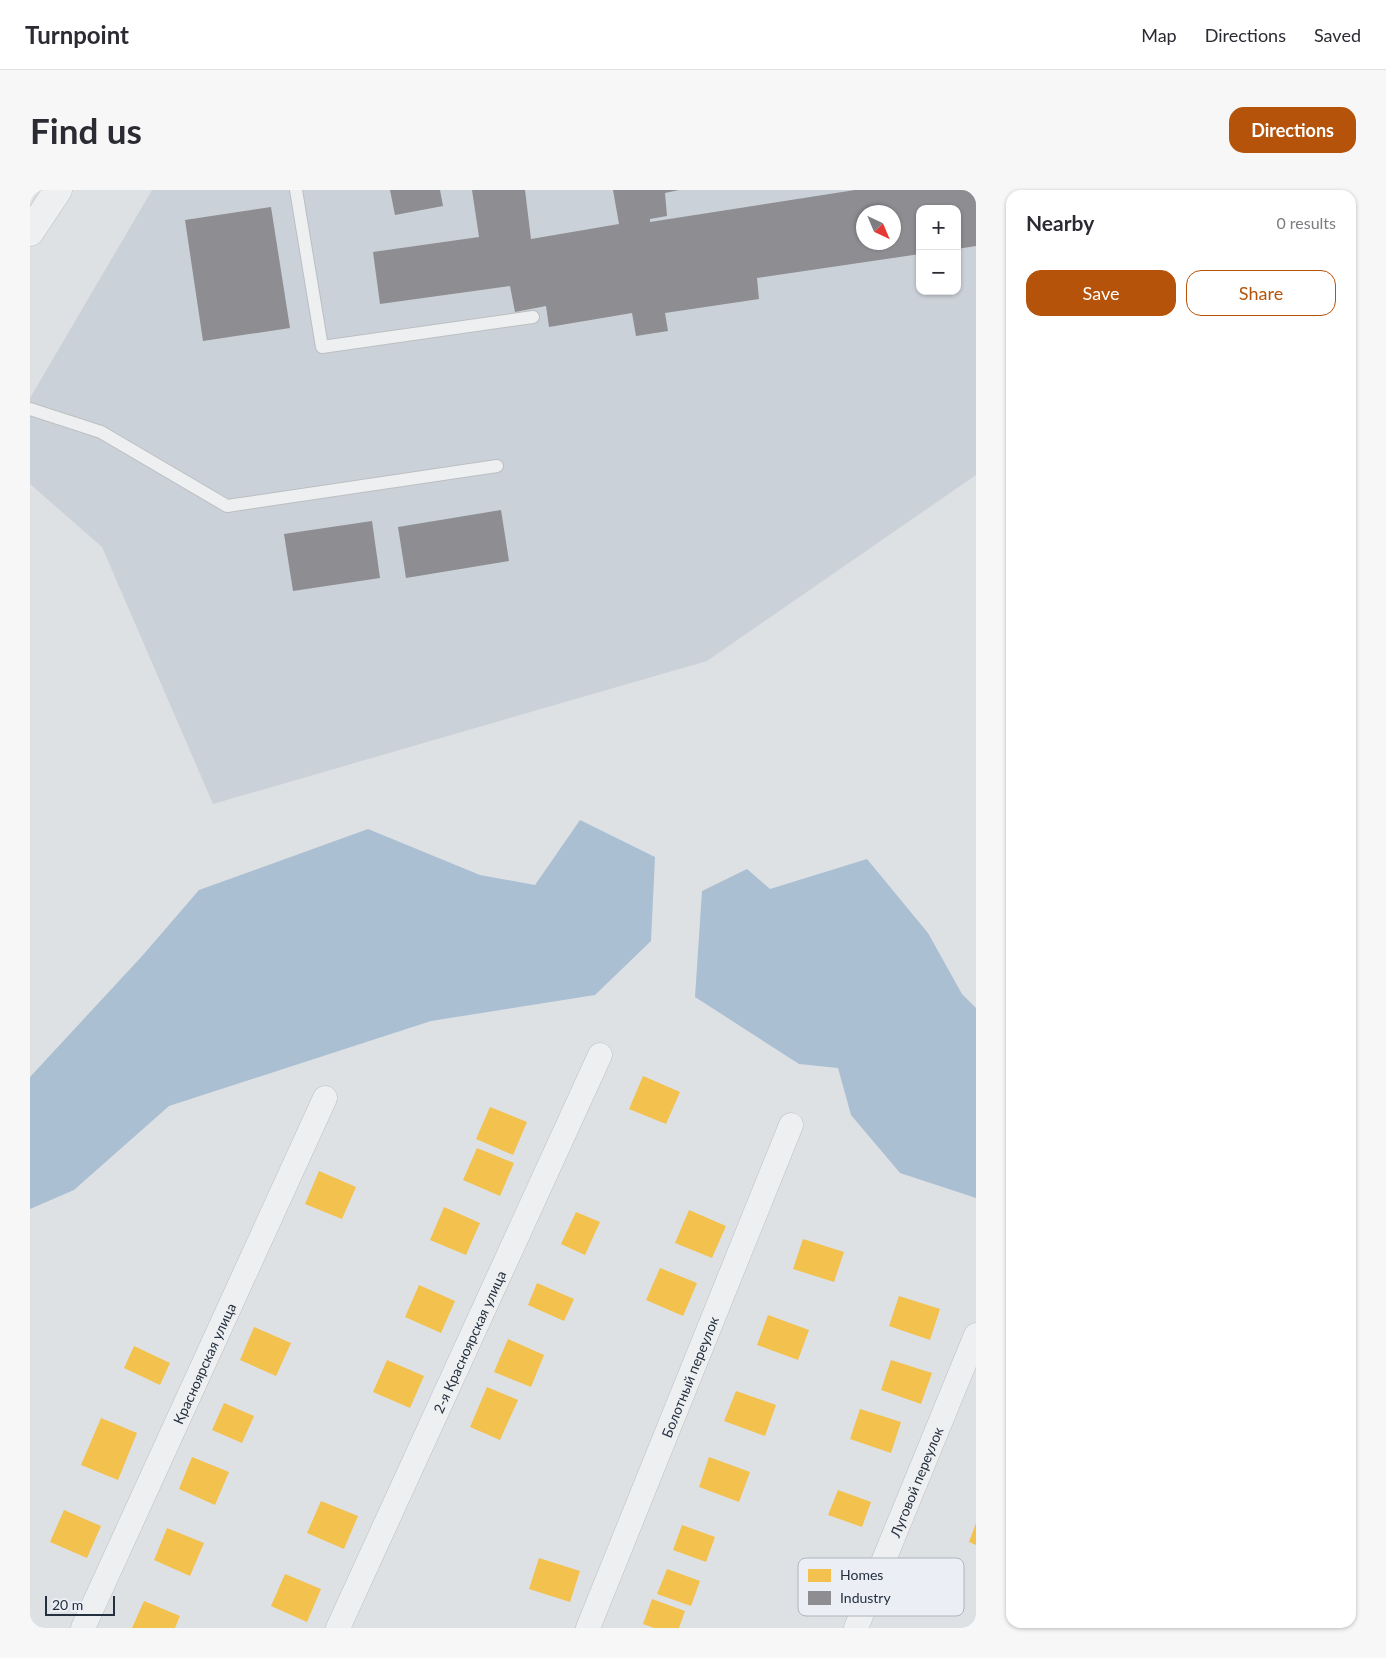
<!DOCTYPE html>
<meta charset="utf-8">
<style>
:root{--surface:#fff;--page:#f7f7f7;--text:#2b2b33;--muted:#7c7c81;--line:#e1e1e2;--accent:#b45309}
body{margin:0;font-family:Lato,sans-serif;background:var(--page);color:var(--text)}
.controls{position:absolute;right:15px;top:15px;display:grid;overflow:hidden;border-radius:10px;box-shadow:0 1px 4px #0004}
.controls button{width:45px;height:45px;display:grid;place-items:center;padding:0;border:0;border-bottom:1px solid var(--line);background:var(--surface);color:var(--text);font:25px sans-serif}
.compass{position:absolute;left:826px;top:15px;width:45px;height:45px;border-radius:50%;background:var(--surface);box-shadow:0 1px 4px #0004;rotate:136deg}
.scale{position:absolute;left:15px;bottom:12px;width:70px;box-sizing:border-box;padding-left:5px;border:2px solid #242f3f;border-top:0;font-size:14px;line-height:18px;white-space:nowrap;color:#242f3f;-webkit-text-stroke:4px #ebeff5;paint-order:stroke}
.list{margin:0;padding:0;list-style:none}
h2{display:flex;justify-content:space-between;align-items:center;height:65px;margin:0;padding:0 20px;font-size:21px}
h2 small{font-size:16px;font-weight:400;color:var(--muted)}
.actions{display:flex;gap:10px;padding:15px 20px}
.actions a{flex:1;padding:11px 0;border:1px solid var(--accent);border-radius:15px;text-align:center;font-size:18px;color:var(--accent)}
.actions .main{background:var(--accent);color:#fff}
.map{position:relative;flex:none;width:946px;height:1438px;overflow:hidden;border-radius:15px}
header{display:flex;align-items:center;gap:30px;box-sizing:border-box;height:70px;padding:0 25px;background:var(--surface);border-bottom:1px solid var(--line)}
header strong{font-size:24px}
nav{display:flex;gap:28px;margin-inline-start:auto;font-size:18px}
.intro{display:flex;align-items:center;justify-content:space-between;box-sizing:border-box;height:120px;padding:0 30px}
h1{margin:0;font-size:35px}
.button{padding:12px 22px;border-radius:15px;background:var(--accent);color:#fff;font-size:18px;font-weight:700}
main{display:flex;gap:30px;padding:0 30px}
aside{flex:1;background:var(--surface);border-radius:15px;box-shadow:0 1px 4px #0004}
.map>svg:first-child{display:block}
.built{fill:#cbd1d8;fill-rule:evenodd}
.water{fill:#aabfd2}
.homes{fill:#f2c14e}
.industry{fill:#8d8d92;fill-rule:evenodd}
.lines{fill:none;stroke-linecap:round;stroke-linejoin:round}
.service-casing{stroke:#bcbfc2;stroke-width:14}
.minor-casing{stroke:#bcbfc2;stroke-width:25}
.tertiary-casing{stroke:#bcbfc2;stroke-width:29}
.service{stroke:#edeff1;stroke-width:12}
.minor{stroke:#edeff1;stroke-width:24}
.tertiary{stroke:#edeff1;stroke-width:28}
.labels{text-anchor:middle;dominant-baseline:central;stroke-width:5;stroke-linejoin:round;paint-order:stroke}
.street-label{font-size:14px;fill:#242f3f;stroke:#ebeff5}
.key{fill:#ebeff5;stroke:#afb5be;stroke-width:1}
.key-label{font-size:14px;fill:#242f3f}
</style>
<header>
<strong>Turnpoint</strong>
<nav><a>Map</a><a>Directions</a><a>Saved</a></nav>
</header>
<div class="intro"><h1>Find us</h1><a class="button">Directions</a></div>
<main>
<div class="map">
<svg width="946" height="1438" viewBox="0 0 946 1438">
<rect width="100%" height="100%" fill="#dee1e4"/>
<path class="built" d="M122,0H946V285L677,471L183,614L72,357L0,294V208ZM890,19H927V101H890ZM834,22H864V52H834Z"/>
<path class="water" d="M550,630L625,667L621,751L565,805L401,831L139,916L44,1000L0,1019V887L113,765L169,700L338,639L450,685L505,695Z
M837,669L898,743L932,804L946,818V1008L870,983L821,925L808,878L769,874L665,807L672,701L717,679L740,699Z"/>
<path class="homes" d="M613,886L650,902L636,934L599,919Z
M460,917L497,932L483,965L446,949Z
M447,958L484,973L470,1006L433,990Z
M289,981L326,997L312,1029L275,1014Z
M414,1017L450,1033L436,1065L400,1050Z
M659,1020L696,1036L682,1068L645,1053Z
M546,1022L570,1032L555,1065L531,1054Z
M773,1049L814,1062L804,1092L763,1079Z
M630,1078L667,1093L653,1126L616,1110Z
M507,1093L544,1109L534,1131L498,1115Z
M389,1095L425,1111L411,1143L375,1127Z
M869,1106L910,1119L900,1150L859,1136Z
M738,1125L779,1140L768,1170L727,1155Z
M224,1137L261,1153L246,1186L210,1170Z
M478,1149L514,1165L501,1197L464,1182Z
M104,1156L140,1173L130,1195L94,1178Z
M357,1170L394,1186L380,1218L343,1202Z
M861,1170L902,1183L891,1214L851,1200Z
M457,1197L488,1210L470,1250L440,1237Z
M706,1201L746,1215L735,1246L694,1231Z
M194,1213L224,1226L212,1253L182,1240Z
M830,1219L871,1232L861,1263L820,1249Z
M71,1228L107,1243L88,1290L51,1275Z
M162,1267L199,1282L185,1315L149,1299Z
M679,1267L720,1282L709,1312L669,1297Z
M808,1300L841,1312L832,1337L798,1325Z
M291,1311L328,1326L314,1359L277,1343Z
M34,1320L71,1336L57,1368L20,1352Z
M946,1333V1355L939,1352Z
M652,1335L685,1347L676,1372L643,1360Z
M137,1338L174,1353L160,1386L124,1370Z
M509,1368L550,1381L540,1412L499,1399Z
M637,1379L670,1391L661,1416L627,1404Z
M255,1384L291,1399L277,1432L241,1416Z
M622,1409L655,1421L649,1438H624L613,1434Z
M114,1411L150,1426L145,1438H102Z"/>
<path class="industry" d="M360,0H410L413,16L365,25Z
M442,0H495L501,49L589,34L583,0H649L635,3L637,26L620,29V32L825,0H946V56L927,59V19H890V64L727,88L729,109L635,123L638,141L606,146L602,123L519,137L516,116L485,122L480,96L350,114L343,62L449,47ZM834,22H864V52H834Z
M241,17L260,138L173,151L155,30Z
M471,320L479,371L376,388L368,337Z
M342,331L350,388L263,401L254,344Z"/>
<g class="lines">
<g class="service-casing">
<path id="service" d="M266,0L292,157L503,127
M0,219L71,242L197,316L467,276"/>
</g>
<g class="minor-casing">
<g id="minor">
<path id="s1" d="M53,1438L295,908"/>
<path id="s2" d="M308,1438L570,865"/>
<path id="s3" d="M558,1438L761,935"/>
<path id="s4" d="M826,1438L946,1145"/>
</g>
</g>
<g class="tertiary-casing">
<path id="tertiary" d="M0,42L28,0"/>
</g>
<use href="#service" class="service"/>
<use href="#minor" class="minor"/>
<use href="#tertiary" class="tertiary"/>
</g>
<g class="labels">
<g class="street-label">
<text stroke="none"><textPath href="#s2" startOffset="315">2-я Красноярская улица</textPath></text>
<text stroke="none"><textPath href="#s1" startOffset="291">Красноярская улица</textPath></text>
<text stroke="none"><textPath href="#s3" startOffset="271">Болотный переулок</textPath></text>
<text stroke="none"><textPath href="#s4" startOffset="158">Луговой переулок</textPath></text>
</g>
</g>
<rect x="768" y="1368" width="166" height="58" rx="8" class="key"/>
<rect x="778" y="1379" width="23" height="13" fill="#f2c14e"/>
<rect x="778" y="1401" width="23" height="14" fill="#8d8d92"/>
<g class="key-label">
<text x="810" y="1390">Homes</text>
<text x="810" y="1413">Industry</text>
</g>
</svg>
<div class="controls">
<button>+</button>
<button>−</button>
</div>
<svg class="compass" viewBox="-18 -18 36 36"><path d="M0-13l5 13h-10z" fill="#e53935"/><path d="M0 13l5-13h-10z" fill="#7c7c81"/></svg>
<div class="scale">20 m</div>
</div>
<aside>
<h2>Nearby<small>0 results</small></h2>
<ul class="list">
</ul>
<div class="actions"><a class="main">Save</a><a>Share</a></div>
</aside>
</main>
